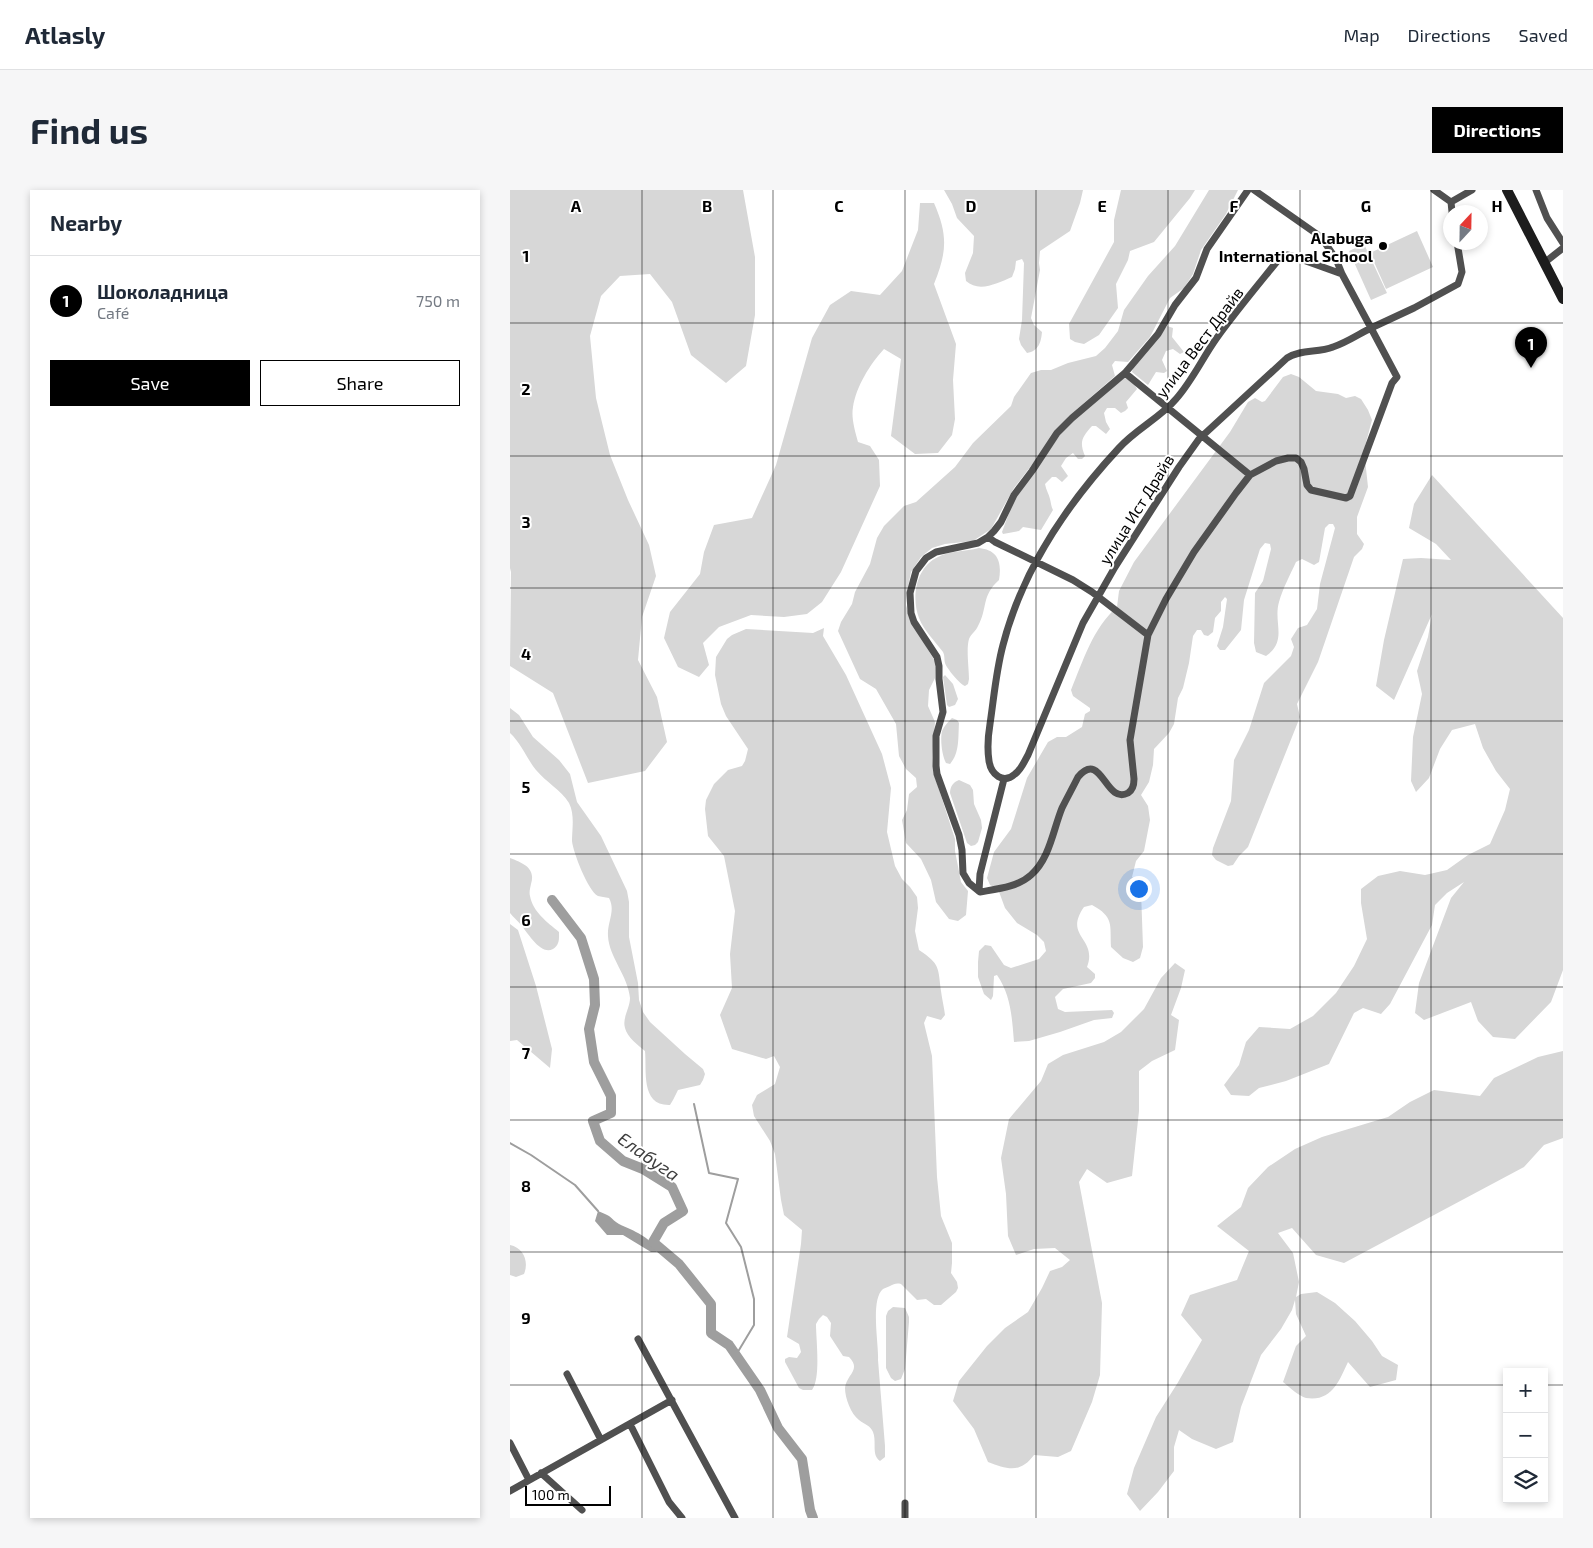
<!DOCTYPE html>
<meta charset="utf-8">
<style>
:root{--surface:#fff;--page:#f6f6f7;--text:#1f2937;--muted:#747a83;--line:#e0e1e3;--accent:#000}
body{margin:0;font-family:"Exo 2",sans-serif;background:var(--page);color:var(--text)}
.controls{position:absolute;right:15px;bottom:15px;display:grid;overflow:hidden;border-radius:0px;box-shadow:0 2px 8px #0003}
.controls button{width:45px;height:45px;display:grid;place-items:center;padding:0;border:0;border-bottom:1px solid var(--line);background:var(--surface);color:var(--text);font:25px sans-serif}
.compass{position:absolute;left:933px;top:15px;width:45px;height:45px;border-radius:50%;background:var(--surface);box-shadow:0 2px 8px #0003;rotate:22deg}
.scale{position:absolute;left:15px;bottom:12px;width:86px;box-sizing:border-box;padding-left:5px;border:2px solid #000;border-top:0;font-size:14px;line-height:18px;white-space:nowrap;color:#000;-webkit-text-stroke:4px #fff;paint-order:stroke}
.you{position:absolute;left:628px;top:698px;width:18px;height:18px;margin:-12px;border:4px solid #fff;border-radius:50%;background:#1a73e8;box-shadow:0 0 0 8px #1a73e833}
.badge{display:grid;place-items:center;width:32px;height:32px;border-radius:50%;background:var(--accent);color:#fff;font-size:16px;font-weight:700}
.pin{position:absolute;translate:-50% -41px;filter:drop-shadow(0 1px 2px #0008)}
.pin::after{content:'';position:absolute;top:26px;width:18px;height:15px;background:inherit;clip-path:polygon(0 0,100% 0,50% 100%)}
.list{margin:0;padding:0;list-style:none}
h2{display:flex;justify-content:space-between;align-items:center;height:65px;margin:0;padding:0 20px;font-size:21px}
h2 small{font-size:16px;font-weight:400;color:var(--muted)}
.list li{display:grid;grid-template-columns:32px 1fr auto;gap:15px;align-items:center;box-sizing:border-box;height:90px;padding:0 20px;border-top:1px solid var(--line)}
.list b{display:block;font-size:19px;white-space:nowrap}
.list p{margin:0;font-size:16px;white-space:nowrap;color:var(--muted)}
.list em{font-size:16px;font-style:normal;color:var(--muted)}
.actions{display:flex;gap:10px;padding:15px 20px}
.actions a{flex:1;padding:11px 0;border:1px solid var(--accent);border-radius:0px;text-align:center;font-size:18px;color:var(--accent)}
.actions .main{background:var(--accent);color:#fff}
.icon{flex:none;width:28px;height:28px;fill:none;stroke:currentColor;stroke-width:2;stroke-linecap:round;stroke-linejoin:round}
.map{position:relative;flex:none;width:1053px;height:1328px;overflow:hidden;border-radius:0px}
header{display:flex;align-items:center;gap:30px;box-sizing:border-box;height:70px;padding:0 25px;background:var(--surface);border-bottom:1px solid var(--line)}
header strong{font-size:24px}
nav{display:flex;gap:28px;margin-inline-start:auto;font-size:18px}
.intro{display:flex;align-items:center;justify-content:space-between;box-sizing:border-box;height:120px;padding:0 30px}
h1{margin:0;font-size:35px}
.button{padding:12px 22px;border-radius:0px;background:var(--accent);color:#fff;font-size:18px;font-weight:700}
main{display:flex;gap:30px;padding:0 30px}
aside{flex:1;background:var(--surface);border-radius:0px;box-shadow:0 2px 8px #0003}
.map>svg:first-child{display:block}
.green{fill:#d7d7d7}
.water{fill:#9e9e9e}
.lines{fill:none;stroke-linecap:round;stroke-linejoin:round}
.stream{stroke:#9e9e9e;stroke-width:2}
.river{stroke:#9e9e9e;stroke-width:10}
.minor{stroke:#505050;stroke-width:7}
.secondary{stroke:#1d1d1d;stroke-width:10}
.grid{fill:none;stroke:#000;stroke-width:1;stroke-opacity:0.55}
.poi-dot{fill:#000;stroke:#fff;stroke-width:2}
.labels{text-anchor:middle;dominant-baseline:central;stroke-width:4;stroke-linejoin:round;paint-order:stroke}
.poi-label{font-size:16px;font-weight:bold;fill:#000;stroke:#fff;text-anchor:end}
.street-label{font-size:16px;fill:#000;stroke:#fff}
.water-label{font-size:18px;font-style:italic;fill:#3f3f3f;stroke:#fff}
.grid-label{font-size:16px;text-anchor:middle;font-weight:bold;fill:#000;stroke:#fff;stroke-width:4;stroke-linejoin:round;paint-order:stroke}
</style>
<header>
<strong>Atlasly</strong>
<nav><a>Map</a><a>Directions</a><a>Saved</a></nav>
</header>
<div class="intro"><h1>Find us</h1><a class="button">Directions</a></div>
<main>
<aside>
<h2>Nearby<small></small></h2>
<ul class="list">
<li><span class="badge">1</span><div><b>Шоколадница</b><p>Café</p></div><em>750 m</em></li>
</ul>
<div class="actions"><a class="main">Save</a><a>Share</a></div>
</aside>
<div class="map">
<svg width="1053" height="1328" viewBox="0 0 1053 1328">
<rect width="100%" height="100%" fill="#fff"/>
<path class="green" d="M0,0H233L245,67V125L236,176L216,193L181,165L162,112L140,84L110,86L91,106L80,146L86,208L100,265L118,310L139,355L146,386L132,427L128,470L147,507L157,552L135,581L78,593L43,503L0,476L1,382L0,378Z
M434,0H573L570,13L560,41L530,61L529,73L530,80L521,128L524,135L532,142C531,152 529,161 517,163L511,155L509,149L512,130L514,73L512,69L506,71L505,79L502,87C488,93 469,103 456,91L455,83L463,63L464,46L447,28L442,14Z
M611,0H685L680,8L644,52L620,61L618,70L606,94L608,118L589,145L574,154L565,152L560,149L559,134L604,52V30Z
M699,0H728L716,24L691,60L683,84L674,98L660,108L640,147L618,172L605,171L602,175L605,186L559,226L504,298L481,339L463,351L435,354L422,358L411,367L401,382L397,402L396,415L401,431L426,473L425,488L419,500L418,516L425,532L422,568L424,584L445,649V661L451,692L458,701L456,725L448,731L439,729L426,712L421,690L411,669L396,653L392,630L397,620L399,604L407,597L406,588L396,579L389,566L386,534L366,499L350,489L328,441L331,432L342,414L345,402L360,374L367,348L374,336L394,316L406,312L445,277L463,253L501,216L504,207L521,183L531,180H541L558,173L586,166L595,158L608,141L614,120L638,86L665,56Z
M410,13H424C438,45 437,62 424,94L446,154L443,190L445,229L442,245L428,263L405,264L381,246L391,169L374,159C360,174 346,197 343,217C341,228 345,241 348,252L360,256L369,270L370,296L331,382L312,412L297,424L274,427L241,425L209,437L193,453L199,475L189,487L168,477L154,448L160,422L190,384L194,362L204,335L242,328L266,275L302,148L320,115L341,101L370,105L392,81L408,40Z
M907,41L923,77L876,99L860,63Z
M854,54L877,103L861,110L839,61Z
M657,136L663,138L662,147L674,162L670,164L663,159L656,161L652,170L657,181L654,183L646,182L638,195L622,182L623,178Z
M781,184L789,187L806,201L828,204L836,208L845,206L851,209L858,220L862,230L854,260L858,297L847,327V344L854,354L852,359L844,367L808,472L787,514L790,527L738,657L729,666L723,675L718,676L706,670L702,665L703,658L721,611L724,570L739,540L754,493L781,466L784,457L781,449L788,438L797,435L807,419L810,394L825,338L823,334H819L815,338L809,372L804,375L792,369L786,372C780,385 773,398 769,412C763,433 778,450 756,466L746,462L744,453L745,403L753,391L761,359L760,354L755,353L750,359L734,410L731,440L715,460H710L707,456L713,437L717,409L715,407L711,412V421L705,428L703,442L698,446L694,445L691,440H687L683,446L679,473L673,498L668,508L664,534L659,543L644,559L643,575L639,592L631,605L638,616L640,630L634,661L626,671L622,687L628,692L631,701L633,757L630,768L623,772L613,768L601,757C600,734 604,727 582,715L574,717C553,747 588,748 577,777L585,784V788L581,793L553,799L545,807L548,819L555,822L602,820L604,823L602,828L584,830L550,842L519,851L504,852C502,828 501,805 487,785L484,786L483,806L481,810L474,804L468,787V772L469,761L475,755L481,756L494,775L501,778L529,769L536,761L534,752L527,745L507,733L495,718L488,699L480,695L477,688L484,662L501,639L517,588L538,552L547,547H556L572,537L575,524L580,521V518L563,506L561,500C573,471 583,438 607,417L609,401L624,372L720,242L738,212L745,208L752,212L755,211L773,187Z
M614,188C619,189 625,194 627,199L616,212L618,218L615,221L611,223L605,218H597L594,223L596,232L600,239L596,244L586,236H582C572,247 569,252 575,266L572,269H568L563,263L556,268L551,276L558,286L552,292L546,287H542L535,294C536,300 539,304 540,309C541,313 541,316 543,320L531,340L513,337L509,341L493,344L492,342L503,312L549,246L563,229Z
M922,285L1053,428V780L1041,812L1005,849L983,847L968,831L961,812L914,830L905,823L909,793L941,708L954,692L937,703L925,715L922,735L880,814L871,824L853,818L844,823L819,874L776,891L749,898L739,906L721,905L714,895L729,875L736,852L749,837L780,839L803,826L826,803L844,776L857,749L851,713V699L868,686L890,681L915,685L937,680L958,665L980,654L995,620L1000,599L986,581L973,558L965,534L942,540L930,559L919,588L906,602L901,591L903,547L912,504L907,481L918,447L922,424L884,510L866,496L874,450L893,369L911,368L941,370L926,354L899,338L904,314Z
M469,358C488,360 492,372 489,390C471,406 478,418 468,436C466,441 461,444 459,449C456,459 459,478 459,489L458,494L455,496C450,494 437,479 435,473C434,469 435,466 433,462C425,451 414,441 409,428C401,407 406,377 428,367C441,360 455,362 469,358Z
M314,438L313,446L336,485L372,564L381,598L377,642L385,676L392,689L400,697L407,707L408,718L405,741L409,760C430,774 428,777 431,801C432,809 434,817 435,825L431,830L417,826L414,833L422,866L427,987L431,1026L442,1053V1073L441,1083L447,1092L448,1098L446,1102L431,1115H424L416,1109L407,1110L391,1094C386,1093 384,1094 380,1096C378,1097 375,1098 373,1099C360,1110 369,1154 368,1170L375,1256V1267L370,1271C361,1265 367,1252 363,1242C361,1236 354,1234 349,1230C341,1224 335,1208 335,1198C336,1185 352,1180 339,1167L333,1166L320,1146L321,1133L317,1127L313,1125L309,1129L306,1134C306,1150 311,1188 302,1200H293L289,1198L275,1172V1169L279,1167L287,1168L291,1162L289,1154L277,1147L291,1054L292,1040L274,1025L271,1010L265,964L260,951L244,926L242,915L247,905L265,894L270,877L264,866L256,869L222,859L210,825L222,798L220,764L225,721L214,666L198,646L195,619L196,610L204,594L218,580L232,576L235,571L238,559L216,526L211,514L205,485L206,467L217,449L222,445L236,439L303,443Z
M435,485L443,494L448,509L445,515L439,517L437,515L433,487Z
M0,518L9,525L23,547L49,570L60,584L67,612L91,646L117,701L119,712V747L128,793L129,810L133,822L140,832L175,864L193,879L195,884L193,890L190,895L168,900L163,910L160,915C130,916 137,880 135,861C128,855 117,847 115,838C112,828 120,818 120,808C118,786 99,767 98,746C97,732 106,721 99,708C95,707 91,707 88,706C78,701 63,662 62,651C62,639 65,625 59,613C51,600 36,592 26,580C17,569 11,553 0,543Z
M442,528L447,530L449,533C448,546 450,563 440,574L436,573C432,566 430,549 432,541C434,536 438,532 442,528Z
M449,590L460,595L463,600L464,614L471,630L472,638L468,652L465,655L461,656L457,653L440,603C440,597 443,592 449,590Z
M0,668C13,673 26,678 21,694C20,699 19,702 20,706C23,722 37,732 49,742C49,748 50,755 43,759C31,766 18,743 11,735C8,731 3,727 0,723Z
M0,734L8,740L26,796L42,859L40,878L7,850L0,851Z
M665,773L675,780L671,798L661,825L669,830L665,860L642,871L629,881V921L622,986L597,993L577,979L569,992L592,1113L590,1185L582,1212L561,1261L548,1267L524,1265C510,1284 497,1279 478,1272L464,1239L443,1211L449,1191L477,1156L495,1138L518,1122L532,1098L540,1081L552,1077L560,1070L545,1058L524,1059L506,1065L498,1046L496,1004L491,968L499,929L531,891L538,874L553,865L594,852L611,842L634,819L651,788Z
M1053,861V948L1034,955L1014,977L834,1073L806,1065L782,1038L768,1043L783,1063L789,1092L786,1107L791,1104L807,1102L825,1113L845,1131L862,1151L872,1166L888,1175L886,1190L860,1197L838,1172C829,1191 822,1212 796,1208C789,1206 779,1197 773,1192L786,1156L796,1146L786,1124L785,1110L782,1120L771,1139L751,1165L731,1217L723,1252L706,1259L682,1249L669,1240L664,1257V1281L648,1302L630,1321L617,1304L624,1278L646,1227L667,1194L692,1150L671,1125L680,1105L727,1090L739,1061L707,1036L731,1017L738,998L758,977L785,959L812,947L878,927L900,912L924,900L970,906L984,888L1028,867Z
M0,1055C14,1058 19,1072 14,1084L6,1087L0,1085Z
M383,1117L395,1118L399,1127V1132L395,1179L391,1189L385,1191L381,1188L376,1178V1126L378,1121Z"/>
<path class="water" d="M88,1021C92,1023 96,1024 99,1026C103,1029 105,1032 109,1034C125,1042 139,1045 147,1062H141L113,1045H97L85,1031Z"/>
<g class="lines">
<path class="stream" d="M184,914L199,983L228,989L216,1033L231,1057L244,1109V1135L226,1165
M0,953L21,965L65,995L88,1021"/>
<path class="river" d="M42,710L71,748L84,789L85,815L79,839L84,872L101,906V923L83,931L90,951L113,971L133,979L162,997L173,1021L154,1033L143,1052L169,1074L201,1114V1143L219,1155L250,1200L268,1238L292,1269L300,1320L303,1328"/>
<path class="minor" d="M738,0L697,59L686,88L665,115L648,144L615,183L562,228L547,243L522,281L504,305L491,332L484,341L478,347L468,353L426,362L416,368L406,381L400,403L401,423L404,432L427,467L429,476V489L433,522L426,546V576L427,584L449,645L452,660L453,683L459,693L470,702C487,699 508,697 521,685C540,668 543,640 552,618C557,608 563,597 568,587C592,559 595,615 618,603C623,600 624,595 624,589L620,550L638,445L656,409L684,362L726,303L740,285L766,271L778,268H786L791,272L794,279L797,295L801,300L836,308L840,306L882,193L887,187L861,138C849,144 836,153 823,157C808,163 791,159 777,168L689,249L669,277L605,377L573,433L518,565C514,572 511,580 505,584C493,595 481,584 479,571C477,558 478,546 480,534C484,507 486,481 493,455C512,381 557,314 609,258C626,239 650,228 666,209C682,191 692,169 706,149C726,121 748,95 769,69L777,65L782,66L832,84L861,138L904,118L948,94L952,82L947,52
M744,0L811,47L826,69L832,84
M924,0L941,12
M1026,0L1037,28L1053,53
M941,12L962,0
M941,12L942,22
M1034,73L1053,58
M615,183L740,285
M478,347L485,352L563,390L582,402L638,445
M469,701L470,684L494,589
M128,1149L225,1328
M57,1184L91,1250
M120,1234L159,1312L172,1328
M0,1253L19,1290
M31,1283L72,1320
M0,1301L162,1210
M395,1328V1313"/>
<path class="secondary" d="M997,0L1053,109"/>
</g>
<path class="grid" d="M132,0V1328M263,0V1328M395,0V1328M526,0V1328M658,0V1328M790,0V1328M921,0V1328M0,133H1053M0,266H1053M0,398H1053M0,531H1053M0,664H1053M0,797H1053M0,930H1053M0,1062H1053M0,1195H997M1034,1195H1053"/>
<circle class="poi-dot" cx="873" cy="56" r="5"/>
<g class="labels">
<g class="poi-label">
<text x="863" y="47">Alabuga<tspan x="863" dy="18">International School</tspan></text>
</g>
<g class="street-label">
<text transform="translate(689 152) rotate(-53)">улица Вест Драйв</text>
<text transform="translate(626 319) rotate(-58)">улица Ист Драйв</text>
</g>
<g class="water-label">
<text transform="translate(139 966) rotate(35)">Елабуга</text>
</g>
</g>
<g class="grid-label">
<text x="66" y="22">A</text>
<text x="197" y="22">B</text>
<text x="329" y="22">C</text>
<text x="461" y="22">D</text>
<text x="592" y="22">E</text>
<text x="724" y="22">F</text>
<text x="856" y="22">G</text>
<text x="987" y="22">H</text>
<text x="16" y="72">1</text>
<text x="16" y="205">2</text>
<text x="16" y="338">3</text>
<text x="16" y="470">4</text>
<text x="16" y="603">5</text>
<text x="16" y="736">6</text>
<text x="16" y="869">7</text>
<text x="16" y="1002">8</text>
<text x="16" y="1134">9</text>
</g>
</svg>
<div class="controls">
<button>+</button>
<button>−</button>
<button><svg class="icon" aria-label="layers" viewBox="0 0 24 24"><path d="M12 4l9 5-9 5-9-5zM3 14l9 5 9-5"/></svg></button>
</div>
<svg class="compass" viewBox="-18 -18 36 36"><path d="M0-13l5 13h-10z" fill="#e53935"/><path d="M0 13l5-13h-10z" fill="#747a83"/></svg>
<div class="scale">100 m</div>
<div class="you"></div>
<div class="pin badge" style="left:1021px;top:178px">1</div>
</div>
</main>
